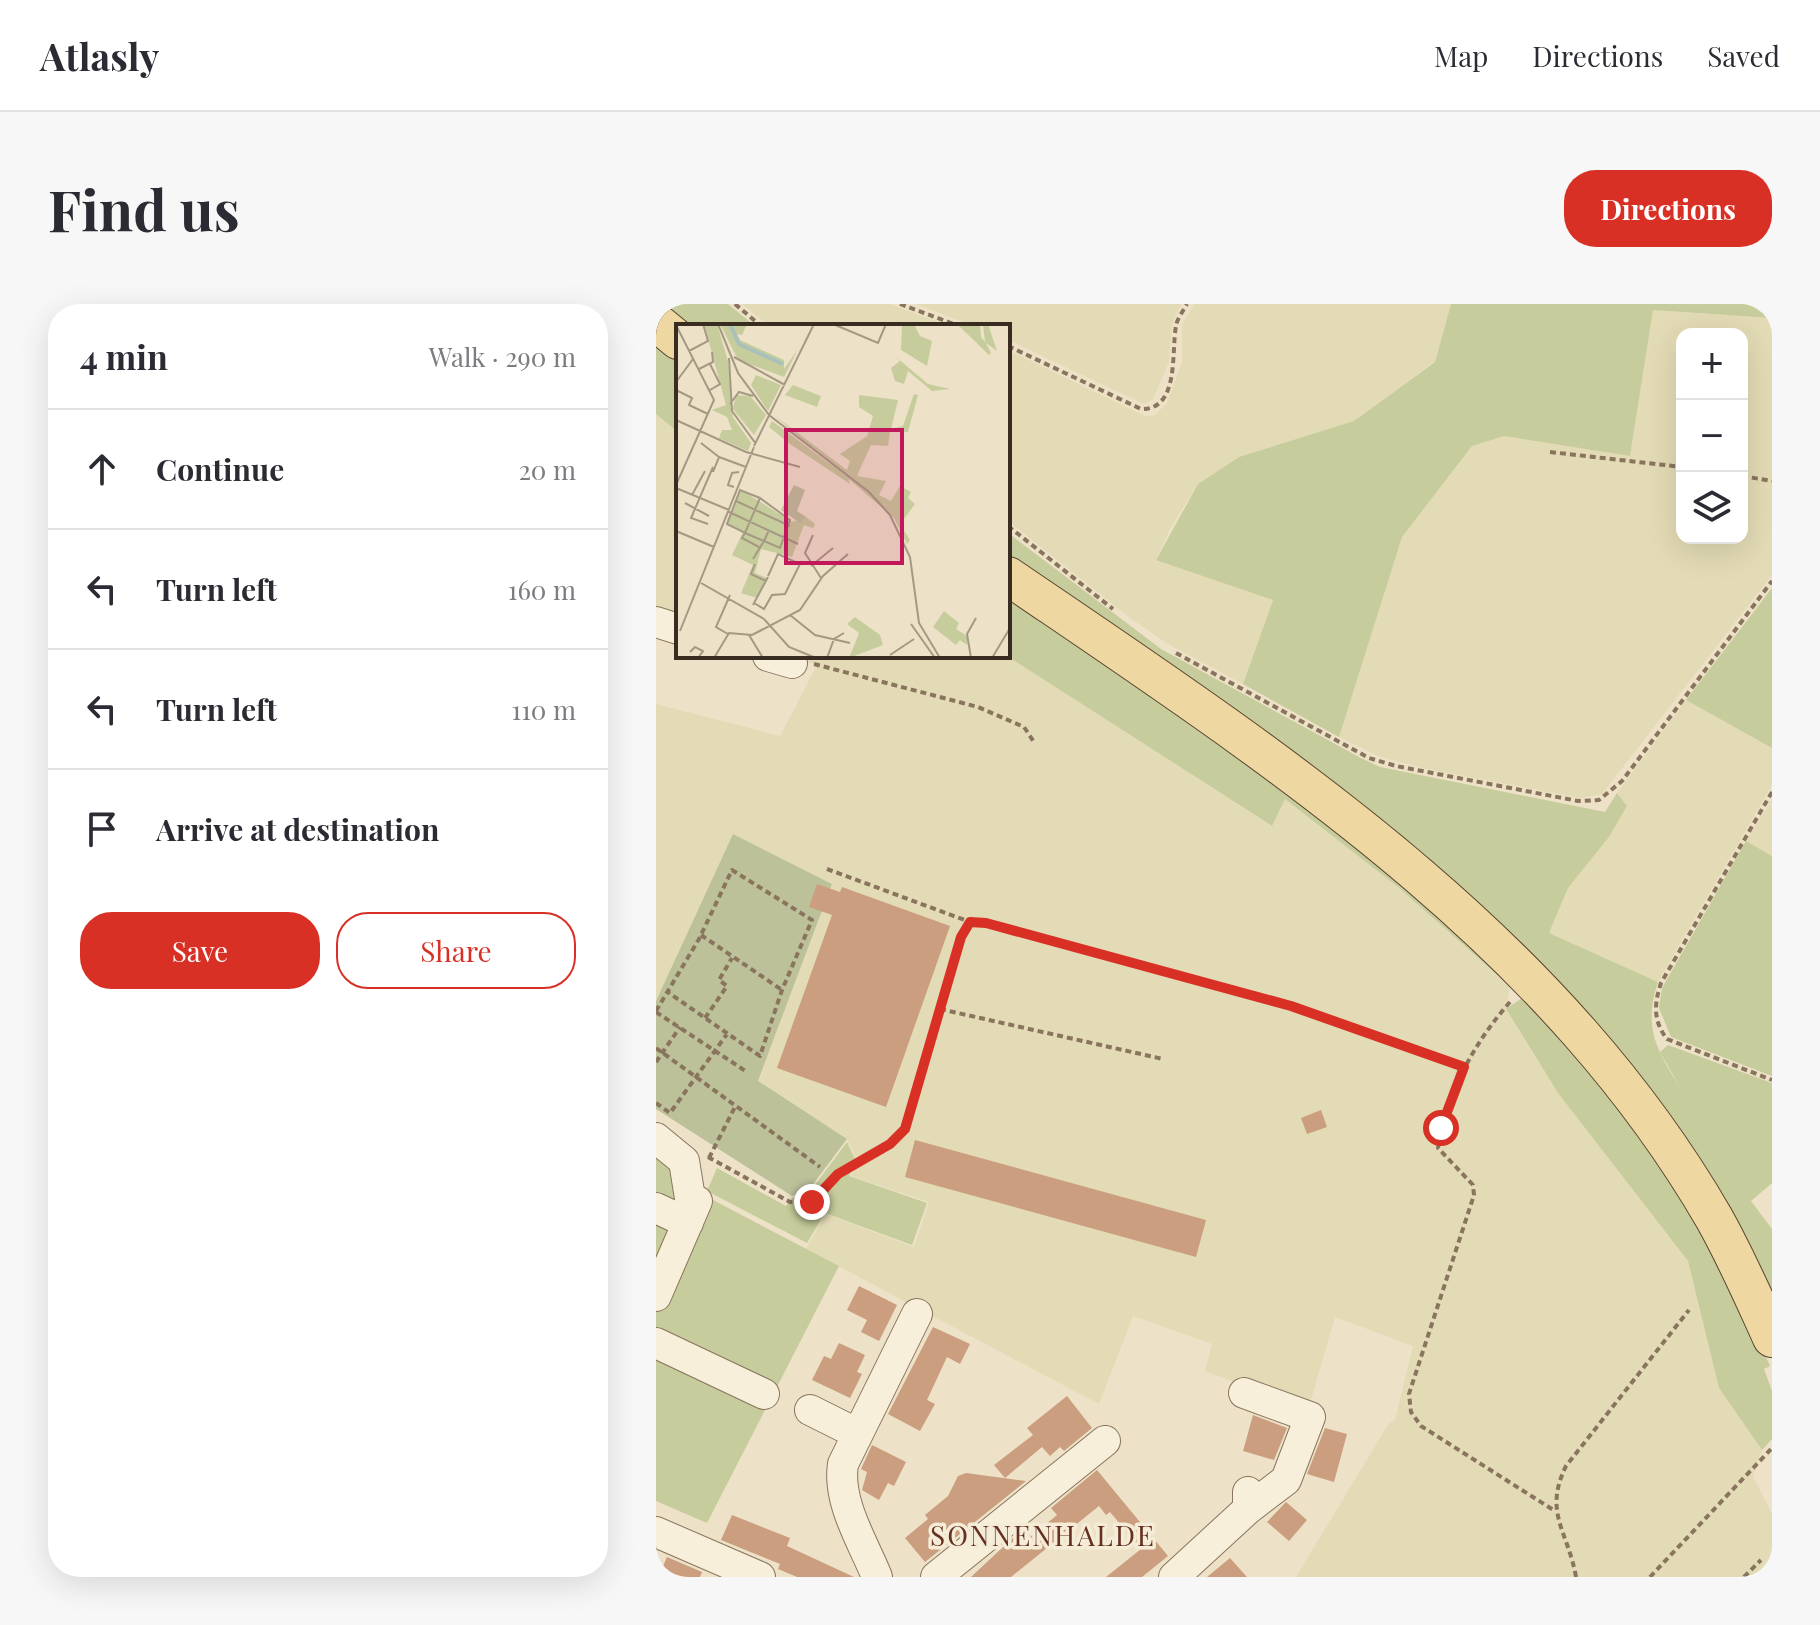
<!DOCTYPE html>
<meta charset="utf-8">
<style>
:root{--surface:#fff;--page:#f7f7f7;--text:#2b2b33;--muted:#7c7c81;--line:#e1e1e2;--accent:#d93025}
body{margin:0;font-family:"Playfair Display",serif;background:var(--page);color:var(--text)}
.controls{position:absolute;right:24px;top:24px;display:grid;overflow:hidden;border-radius:16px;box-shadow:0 8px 32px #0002}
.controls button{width:72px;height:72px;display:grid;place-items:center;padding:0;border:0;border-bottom:2px solid var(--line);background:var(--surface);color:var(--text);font:40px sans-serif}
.stop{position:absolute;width:24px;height:24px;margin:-18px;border:6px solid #d93025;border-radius:50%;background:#fff}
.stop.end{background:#d93025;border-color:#fff;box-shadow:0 2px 8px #0008}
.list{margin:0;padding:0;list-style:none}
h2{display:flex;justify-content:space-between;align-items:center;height:104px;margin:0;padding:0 32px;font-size:34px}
h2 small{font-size:26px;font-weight:400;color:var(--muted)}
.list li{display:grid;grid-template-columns:52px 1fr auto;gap:24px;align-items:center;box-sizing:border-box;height:120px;padding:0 32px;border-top:2px solid var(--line)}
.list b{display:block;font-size:30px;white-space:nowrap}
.list em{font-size:26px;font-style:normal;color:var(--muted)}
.actions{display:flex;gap:16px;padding:24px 32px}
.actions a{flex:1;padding:18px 0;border:2px solid var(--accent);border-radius:32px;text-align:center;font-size:28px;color:var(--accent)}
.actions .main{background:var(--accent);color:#fff}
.icon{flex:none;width:44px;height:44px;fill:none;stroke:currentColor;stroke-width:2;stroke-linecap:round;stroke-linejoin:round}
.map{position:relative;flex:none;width:1116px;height:1273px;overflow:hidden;border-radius:32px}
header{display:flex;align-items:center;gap:48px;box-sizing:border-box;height:112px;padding:0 40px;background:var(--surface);border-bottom:2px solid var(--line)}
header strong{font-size:38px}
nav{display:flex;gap:44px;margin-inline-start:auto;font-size:28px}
.intro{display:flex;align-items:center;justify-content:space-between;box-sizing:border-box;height:192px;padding:0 48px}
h1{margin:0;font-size:56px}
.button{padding:20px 36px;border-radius:32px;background:var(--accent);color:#fff;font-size:28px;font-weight:700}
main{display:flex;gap:48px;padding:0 48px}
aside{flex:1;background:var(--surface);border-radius:32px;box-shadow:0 8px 32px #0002}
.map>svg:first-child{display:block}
.farmland{fill:#e3dbb5;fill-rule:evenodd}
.green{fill:#c6cc9b}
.cemetery{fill:#bcc19a}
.building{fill:#ca9e7e}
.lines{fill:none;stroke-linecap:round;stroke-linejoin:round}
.minor-casing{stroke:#89745d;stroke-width:32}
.major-casing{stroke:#574331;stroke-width:40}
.path{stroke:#89745d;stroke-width:4;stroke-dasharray:6 4;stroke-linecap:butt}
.minor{stroke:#f8efda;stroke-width:30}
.major{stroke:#efd7a1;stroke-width:38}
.route{stroke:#d93025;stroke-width:10}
.labels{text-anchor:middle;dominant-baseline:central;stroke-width:7;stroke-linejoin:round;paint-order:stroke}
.neighbourhood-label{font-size:28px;letter-spacing:2px;fill:#652f21;stroke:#f5ecd7}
.inset-river{fill:none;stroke:#a8c1ba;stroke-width:4}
.inset-road{fill:none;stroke:#a59984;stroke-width:2}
.view{fill:#c2185b;fill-opacity:0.15;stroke:#c2185b;stroke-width:4}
.inset-edge{fill:none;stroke:#392c20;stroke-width:4}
</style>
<header>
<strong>Atlasly</strong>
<nav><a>Map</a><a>Directions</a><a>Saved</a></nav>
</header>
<div class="intro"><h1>Find us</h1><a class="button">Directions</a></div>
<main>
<aside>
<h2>4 min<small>Walk · 290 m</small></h2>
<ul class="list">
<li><svg class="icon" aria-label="ahead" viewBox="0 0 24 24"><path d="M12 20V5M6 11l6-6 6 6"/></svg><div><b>Continue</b></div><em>20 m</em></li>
<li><svg class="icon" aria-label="left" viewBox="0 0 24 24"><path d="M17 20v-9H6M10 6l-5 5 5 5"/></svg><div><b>Turn left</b></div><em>160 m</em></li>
<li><svg class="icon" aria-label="left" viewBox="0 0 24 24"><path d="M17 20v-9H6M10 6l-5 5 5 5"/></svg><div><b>Turn left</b></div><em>110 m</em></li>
<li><svg class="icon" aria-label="arrive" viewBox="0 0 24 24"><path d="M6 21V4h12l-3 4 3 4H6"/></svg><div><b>Arrive at destination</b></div></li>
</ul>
<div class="actions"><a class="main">Save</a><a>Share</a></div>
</aside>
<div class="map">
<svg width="1116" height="1273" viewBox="0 0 1116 1273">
<rect width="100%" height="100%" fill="#ede2c7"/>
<path class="farmland" d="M86,0H234L293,22H113Z
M259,0H525L516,21L513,58L497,95L488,100L352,36V22H318Z
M538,0H795L779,57L698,117L583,153L542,180L514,225L500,255L617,296L587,380L512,340L474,314L352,217V46L489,112L499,111L511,99L526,58V21Z
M997,6L1116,14V271L946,490L924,494L770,465L722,452L683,433L746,233L816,142L848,132L974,152ZM1026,30H1086V234H1026Z
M0,110L22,128V318L0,312Z
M133,352H351L615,522L629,495L742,583L854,682L850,706L902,789L1032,957L1063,1084L1106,1146L1097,1173L1116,1209V1273H640L733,1119L739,1116L757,1042L679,1013L652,1106L549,1067L556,1040L477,1012L443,1100L150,945L170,910L258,943L273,898L195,872L202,859L191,835L102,778L176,580L77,530L0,697V400L124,432L161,361Z
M1030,396L1116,444V481L1002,678L893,629L912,584L953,533L971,502L961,489Z
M1116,495V552L1090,537Z"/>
<path class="green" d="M0,0H72L99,22H26Z
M795,0H1116V14L997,6L974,152L848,132L816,142L746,233L683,433L587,380L617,296L500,256L542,180L583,153L698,117L779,58Z
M0,35L22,52V128L0,110Z
M352,229L505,345L703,453L724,463L949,508L961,489L971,502L953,533L912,584L893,629L1002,678C987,723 1000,745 1024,783L1004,748L1012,741L1116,779V879L1095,897L1116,925V999L974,769L352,256Z
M1116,284V444L1030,396Z
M352,288L593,454L799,619L854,682L742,583L629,495L616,522L351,352Z
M1090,537L1116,552V772L1015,733L1003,704L1006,684Z
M866,694L876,695L995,839L1079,982L1114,1062L1108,1065L1116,1087V1135L1106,1146L1063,1084L1032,957L902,789L850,705Z
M0,823L38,886L183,962L51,1219L0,1197Z
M191,838L201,859L193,872L271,899L256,941L169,909L151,939L51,887L61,864L130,902L136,894L153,889Z"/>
<path class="cemetery" d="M77,530L176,580L102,777L191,835L152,887L136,892L0,805V697Z"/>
<path class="building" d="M161,580L184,588L186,583L294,622L230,803L121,764L176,611L153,603Z
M665,806L671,823L651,830L645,814Z
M259,836L550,916L540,953L249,873Z
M203,982L241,1001L223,1037L205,1028L211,1016L191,1006Z
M277,1023L314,1040L304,1060L291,1053L271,1096L279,1100L264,1127L232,1110Z
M183,1039L209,1051L201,1068L206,1070L194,1094L156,1076L168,1052L175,1055Z
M411,1092L436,1124L408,1147L404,1143L394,1152L386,1143L349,1174L338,1161L377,1131L371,1124Z
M597,1111L631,1124L618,1156L587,1147Z
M669,1124L691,1130L678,1178L651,1170Z
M216,1141L250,1158L238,1182L232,1179L223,1196L206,1186L211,1168L205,1165Z
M441,1166L512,1252L486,1273H450L485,1245L454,1208L450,1211L443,1202L355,1273H315L360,1231L367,1239L401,1211L395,1204Z
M310,1169L370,1177L269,1258L249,1234L272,1215L269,1211L292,1192L302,1172Z
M630,1198L651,1216L633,1237L611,1218Z
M76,1211L134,1234L131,1242L198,1273H141L122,1265L124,1260L65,1236Z
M11,1253L46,1268L44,1273H13L4,1269Z
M574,1254L591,1273H551Z"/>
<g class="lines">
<g class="minor-casing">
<path id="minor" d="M0,318L22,325
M112,352L136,359
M0,834L28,857L34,894L41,897L0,992
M0,904L32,919
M0,1039L108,1090
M588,1089L654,1113L630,1176L592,1205
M154,1106L200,1129
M0,1228L104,1273
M221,1273C207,1238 181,1198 187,1160L261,1010
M280,1273L449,1137
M518,1273L592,1205V1188"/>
</g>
<g class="major-casing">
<path id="major" d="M0,18L22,36
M352,272C616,452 894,631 1058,914C1080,953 1098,994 1116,1034"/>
</g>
<path class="path" d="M79,0L105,22
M244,0L303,22
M352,42L485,105C524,106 515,48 520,22C521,15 527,7 531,0
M894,148L1026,163
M1086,172L1116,177
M352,222L457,305
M520,349L713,454L740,462L922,497L943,496L966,477L1116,277
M158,360L322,403L368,423L378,438
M1116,488L1005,679C998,700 997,717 1011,735L1116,776
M171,565L314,618L330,619L635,702L808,763
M45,631L126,686
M854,698C818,739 791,788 782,844L817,881L818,891L753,1090L755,1108L765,1122L899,1207
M284,705L507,755
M0,707L43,635L76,566L156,616L126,686L104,752L13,689
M0,708L91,768
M49,714L71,682L63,676L76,654
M0,744L164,863
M0,758L24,723
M0,799L14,809L71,730
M52,853L134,898H156L182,870L234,840L252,818L305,633L314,618
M53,854L80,801
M920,1273C912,1227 887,1209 910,1162L1033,1006
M994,1273L1116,1144
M1088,1273L1105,1256"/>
<use href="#minor" class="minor"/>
<use href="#major" class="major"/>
</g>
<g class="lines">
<path class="route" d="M156,898L182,870L234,840L249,825L305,633L314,618L330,619L635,702L808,763L785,824"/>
</g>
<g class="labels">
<g class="neighbourhood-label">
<text x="387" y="1230">SONNENHALDE</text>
</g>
</g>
<g transform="translate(20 20)">
<rect width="334" height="334" fill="#ede2c7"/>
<path d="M28,0H41L52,37L57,93L75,119L72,127L43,114L46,106H56L51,93L36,86L50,81ZM44,0H71L66,11L61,10L64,16L108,36V45L122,25L108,53L62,36ZM238,0L244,12L256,17L251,42L225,26L226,1ZM281,0H304L305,13L309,18L307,0H312L321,27L310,19L315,29L313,31ZM214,28L252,60L274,65L256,67L232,47L228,60L219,57L215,44L224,37ZM80,51L105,61L92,87L75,61ZM117,61L145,72L141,83L109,71ZM238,70L242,71L232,108L214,107L212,122L195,121L181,152L210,157L203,171L215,177L224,162L235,168L232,174L239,180L224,200L234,216L231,220L218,194L98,91L171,146L174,137L164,130L191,112L197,92L183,83V71L222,76L215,105L227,102ZM60,71L74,72L90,91L78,111L57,85ZM96,97L172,153L174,160L114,120L93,103ZM64,165L116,198L130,193L139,200L137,204L128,201L116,233L85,225L79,249L91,254L81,274L65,269L77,241L56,231L67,208L50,200ZM268,287L283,299L280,305L291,312V321L284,316L280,321L257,303ZM179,293L204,311L207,321L173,334L183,309L171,300Z" fill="#c6cc9b"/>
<path d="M118,161L129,166L121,187L130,193L124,199L105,186Z" fill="#bcc19a"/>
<path class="inset-river" d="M54,0L63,20L107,40"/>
<path class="inset-road" d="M42,0L62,49L93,91L193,168L214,191L234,233L243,299L264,334M157,0L202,19L210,0M0,1L38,76L0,161M13,27L32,17L27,0M58,33L109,61M53,34L56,87L80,120M23,45L37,38L36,28M0,58L17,35M0,66L16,74L13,81L32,90M34,66L44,60L34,40M54,80L63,68L77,72M0,96L70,128L124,143M25,119L43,133L37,148M78,122L138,0M43,133L70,143M58,163L52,161L56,149L63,148M0,164L53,186M16,171L29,147M84,174L69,209L51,200L64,166L84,174L114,196L104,224L88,217L93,206M60,177L114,202M9,179L33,192M53,188L122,220M32,200L15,194L37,143M0,207L38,223M69,209L88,217L77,235M69,209L66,214L83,223M137,211L129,229L145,254M79,240L75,250L90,257M135,242L157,224M25,259L88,295L113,323L140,334M78,279L88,285L96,271L109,270L124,240L102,230L92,252M77,281L92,253M114,291L139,311L174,319M235,300L259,334M4,307L78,123M52,310L40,303L54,271M73,311L87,334M14,328L19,323L27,327L22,334M214,331L238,315M38,334L53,309L76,311L124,286L147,252L172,230M151,334L158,315L168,309M295,334L291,310L300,294M316,334L334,304"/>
<path class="view" d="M110,106H226V239H110Z"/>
<rect width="334" height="334" class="inset-edge"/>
</g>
</svg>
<div class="controls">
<button>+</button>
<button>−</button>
<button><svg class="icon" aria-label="layers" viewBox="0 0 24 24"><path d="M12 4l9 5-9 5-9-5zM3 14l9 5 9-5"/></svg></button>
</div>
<div class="stop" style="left:785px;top:824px"></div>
<div class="stop end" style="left:156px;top:898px"></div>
</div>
</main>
